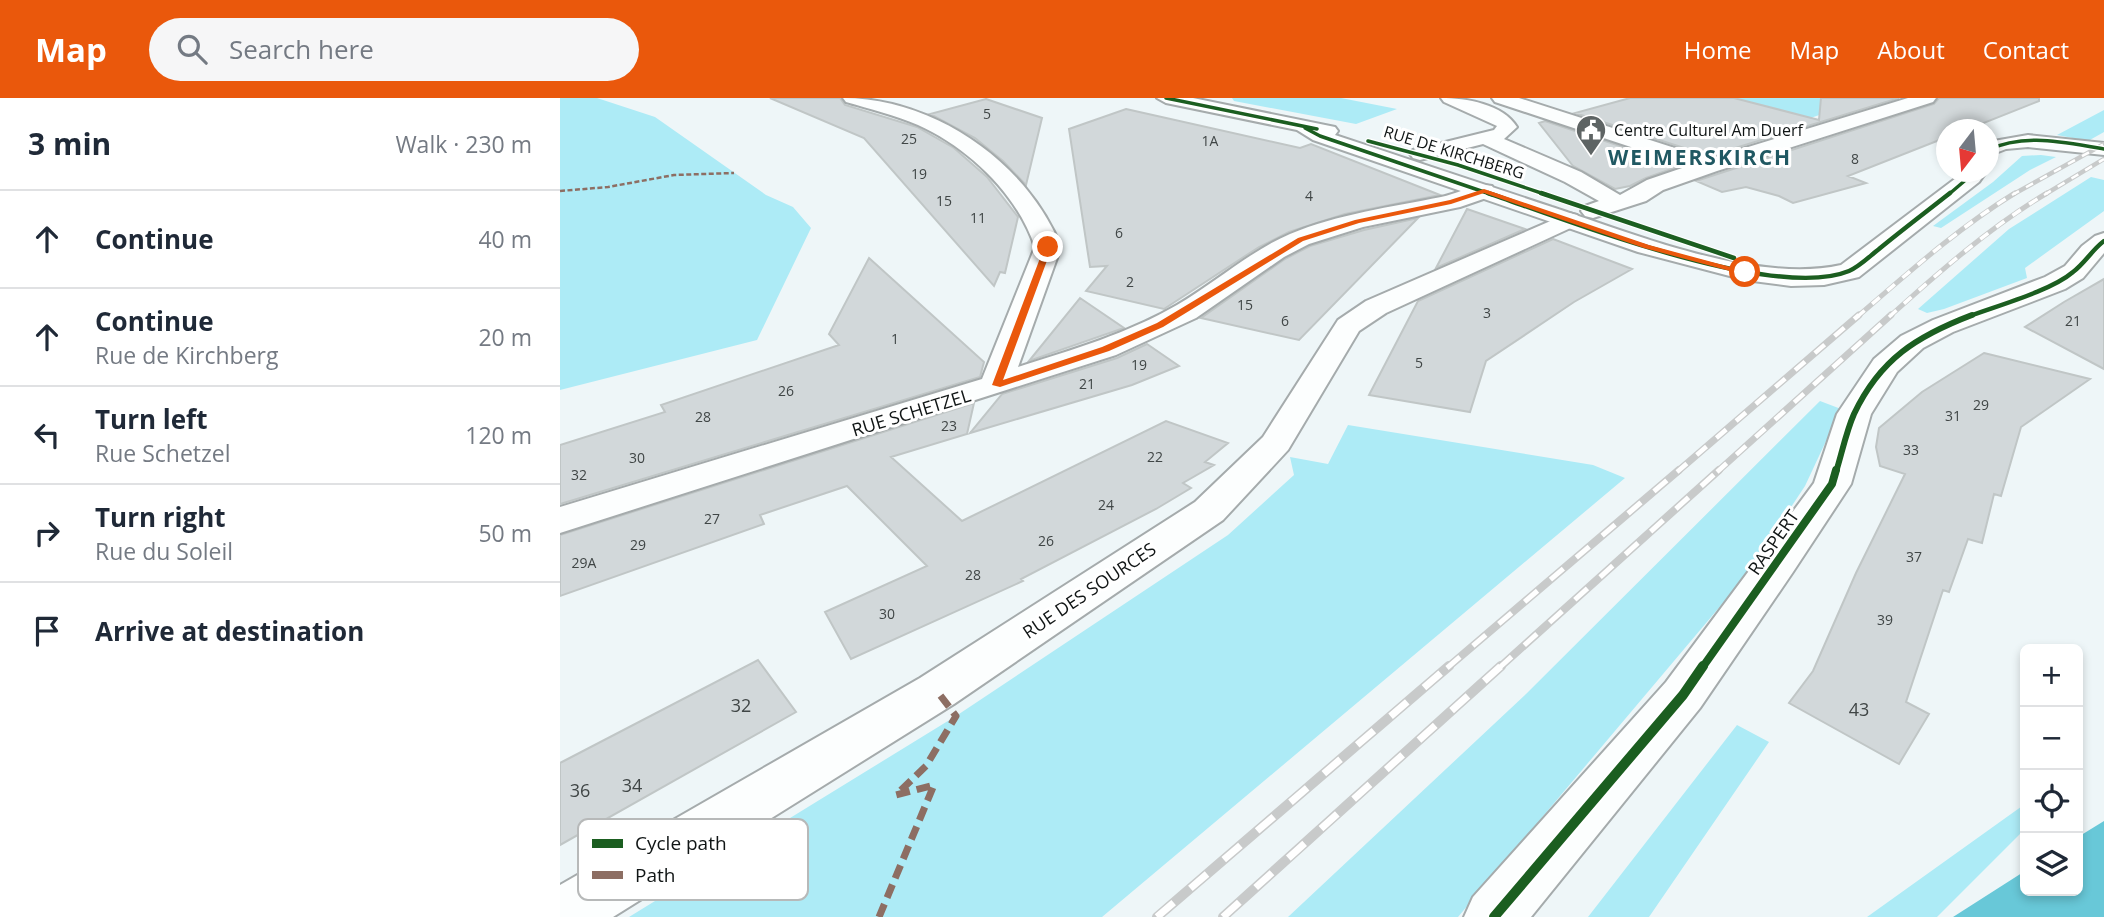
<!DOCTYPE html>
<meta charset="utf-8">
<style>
:root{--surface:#fff;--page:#f6f6f7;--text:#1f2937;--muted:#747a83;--line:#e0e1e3;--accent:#ea580c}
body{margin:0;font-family:"Open Sans",sans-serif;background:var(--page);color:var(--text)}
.controls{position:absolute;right:21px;bottom:21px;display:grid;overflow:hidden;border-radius:10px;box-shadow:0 4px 10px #0003}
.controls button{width:63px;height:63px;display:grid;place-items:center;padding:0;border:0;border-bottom:2px solid var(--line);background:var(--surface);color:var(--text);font:35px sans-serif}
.compass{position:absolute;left:1376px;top:21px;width:63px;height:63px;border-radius:50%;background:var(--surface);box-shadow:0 4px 10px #0003;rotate:196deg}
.stop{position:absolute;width:21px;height:21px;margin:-16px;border:5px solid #ea580c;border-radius:50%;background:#fff}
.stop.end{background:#ea580c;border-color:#fff;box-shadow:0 2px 7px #0008}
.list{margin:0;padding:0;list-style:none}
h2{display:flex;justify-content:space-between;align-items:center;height:91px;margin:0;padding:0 28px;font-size:30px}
h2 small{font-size:23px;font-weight:400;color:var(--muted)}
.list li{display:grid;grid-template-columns:46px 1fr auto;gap:21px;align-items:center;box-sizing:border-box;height:98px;padding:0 28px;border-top:2px solid var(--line)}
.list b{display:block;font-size:26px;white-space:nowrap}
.list p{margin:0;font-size:23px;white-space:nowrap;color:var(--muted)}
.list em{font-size:23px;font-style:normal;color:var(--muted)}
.icon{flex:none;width:38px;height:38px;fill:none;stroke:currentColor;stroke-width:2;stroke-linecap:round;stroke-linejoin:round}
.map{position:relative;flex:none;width:1544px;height:819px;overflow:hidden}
header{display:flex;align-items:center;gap:42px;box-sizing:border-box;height:98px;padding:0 35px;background:var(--accent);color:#fff}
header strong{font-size:33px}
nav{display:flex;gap:38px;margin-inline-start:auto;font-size:24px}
.search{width:490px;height:63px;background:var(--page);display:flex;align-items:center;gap:18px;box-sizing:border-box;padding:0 24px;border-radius:38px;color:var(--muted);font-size:26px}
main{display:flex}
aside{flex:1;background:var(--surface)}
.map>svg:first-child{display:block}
.green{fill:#adebf6}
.water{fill:#68c8d8}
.building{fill:#d2d8da;stroke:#c0c6c6;stroke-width:2}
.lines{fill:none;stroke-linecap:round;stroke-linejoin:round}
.street-casing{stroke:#a5abac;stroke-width:4}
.secondary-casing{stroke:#a5abac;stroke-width:4}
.street{fill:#fcfefe;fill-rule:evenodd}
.secondary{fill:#fcfefe;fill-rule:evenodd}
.rail-far4-casing{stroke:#c8caca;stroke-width:4.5}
.rail-far3-casing{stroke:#c8caca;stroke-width:5}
.rail-far2-casing{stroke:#c8caca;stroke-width:7}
.rail-far1-casing{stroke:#c8caca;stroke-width:8}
.rail-casing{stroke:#c8caca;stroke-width:10}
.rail-far4{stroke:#fff;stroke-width:2.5;stroke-dasharray:8;stroke-linecap:butt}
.rail-far3{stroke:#fff;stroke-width:3.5;stroke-dasharray:10;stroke-linecap:butt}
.rail-far2{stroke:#fff;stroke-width:4.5;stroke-dasharray:13;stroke-linecap:butt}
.rail-far1{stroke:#fff;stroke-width:5;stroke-dasharray:17;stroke-linecap:butt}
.rail{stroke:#fff;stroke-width:7;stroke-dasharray:22;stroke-linecap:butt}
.quiet-far1{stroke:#8d6e63;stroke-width:2.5;stroke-dasharray:5 2.5;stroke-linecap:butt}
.quiet{stroke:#8d6e63;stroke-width:7;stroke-dasharray:14 7;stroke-linecap:butt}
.cycleway-far4-casing{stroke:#fff;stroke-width:6}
.cycleway-far3-casing{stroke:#fff;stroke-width:7}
.cycleway-far2-casing{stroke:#fff;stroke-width:10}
.cycleway-far1-casing{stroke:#fff;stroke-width:12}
.cycleway-casing{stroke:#fff;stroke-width:14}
.cycleway-far4{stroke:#1b5e20;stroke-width:3.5}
.cycleway-far3{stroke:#1b5e20;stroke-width:4.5}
.cycleway-far2{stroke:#1b5e20;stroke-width:6}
.cycleway-far1{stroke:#1b5e20;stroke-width:8}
.cycleway{stroke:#1b5e20;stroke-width:10}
.route{fill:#ea580c}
.labels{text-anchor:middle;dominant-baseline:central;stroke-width:6;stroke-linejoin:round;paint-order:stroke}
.number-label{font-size:14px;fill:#404646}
.far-poi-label{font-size:16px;fill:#101515;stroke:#fff;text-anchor:start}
.far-street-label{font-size:16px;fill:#101515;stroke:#fff}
.street-label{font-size:18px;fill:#101515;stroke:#fff}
.near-number-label{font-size:18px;fill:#404646}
.far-district-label{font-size:21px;font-weight:bold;letter-spacing:2px;fill:#205862;stroke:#fff}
.key{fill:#fff;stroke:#b7b9b9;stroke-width:2}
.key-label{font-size:19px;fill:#101515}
</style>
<header>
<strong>Map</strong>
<div class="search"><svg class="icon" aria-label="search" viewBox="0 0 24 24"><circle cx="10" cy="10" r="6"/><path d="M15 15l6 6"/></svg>Search here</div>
<nav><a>Home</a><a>Map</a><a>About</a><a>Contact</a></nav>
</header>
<main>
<aside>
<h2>3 min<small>Walk · 230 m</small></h2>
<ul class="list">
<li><svg class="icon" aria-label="ahead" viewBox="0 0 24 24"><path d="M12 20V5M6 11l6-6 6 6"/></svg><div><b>Continue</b></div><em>40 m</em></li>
<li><svg class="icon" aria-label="ahead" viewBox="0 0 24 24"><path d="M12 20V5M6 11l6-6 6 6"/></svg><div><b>Continue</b><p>Rue de Kirchberg</p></div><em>20 m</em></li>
<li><svg class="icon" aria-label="left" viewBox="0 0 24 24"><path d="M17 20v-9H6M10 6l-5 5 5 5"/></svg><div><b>Turn left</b><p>Rue Schetzel</p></div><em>120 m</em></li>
<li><svg class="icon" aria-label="right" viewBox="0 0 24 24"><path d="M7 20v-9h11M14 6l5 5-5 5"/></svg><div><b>Turn right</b><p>Rue du Soleil</p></div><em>50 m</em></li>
<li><svg class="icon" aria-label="arrive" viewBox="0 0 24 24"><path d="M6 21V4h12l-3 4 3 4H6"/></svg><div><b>Arrive at destination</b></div></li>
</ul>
</aside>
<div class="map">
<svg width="1544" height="819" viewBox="0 0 1544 819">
<rect width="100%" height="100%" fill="#eef6f8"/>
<path class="green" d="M0,0H37L95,19L206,97L233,109L251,130L197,242L0,292Z
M672,0H781L837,11L796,26L674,3Z
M1174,0H1309L1233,26Z
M1544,12V34L1528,43L1497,37Z
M1481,57L1496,59L1470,72L1381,130L1373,128L1433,84L1462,58Z
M1531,79L1544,82V113L1465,170L1467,180L1384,211L1367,215L1358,211L1449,131Z
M1260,303L1281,311L1245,388L1184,480L898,819H728L965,597Z
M788,327L1033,367L1065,380L542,819H69L396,618L668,437L734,377L730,359L768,366Z
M1177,627L1209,644L1089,819H1028Z
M1465,706V731L1377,819H1307Z"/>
<path class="water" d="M1544,723V819H1393L1465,773V793H1518V739Z"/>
<path class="building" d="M210,0H280L285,7L357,29L394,50L427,79L458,119L445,175L440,174L434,188L304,40Z
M1070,0H1174L1259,22L1261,0H1339L1149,58L1015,15Z
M1379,0H1479V3L1406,32H1387V39L1288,78L1306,85L1233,105L1219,98L1186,89L1162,94L1136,83L1374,6Z
M426,1L482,20L466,87L443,63L415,40L370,16Z
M566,11L740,50L751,46L880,97L785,116L729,134L699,149L604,211L526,193L547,168L530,169L509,31Z
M985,23L1120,68L1086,80L1070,88L1055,91L1013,68L979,25Z
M907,111L965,131L876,170Z
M858,120L739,242L641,220L725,161L750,148L804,132Z
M993,141L1072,171L1014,204L926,263L910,314L809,297L858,203Z
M309,160L424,264L420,279L0,406V347L105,314L101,307L279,247L269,236Z
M1544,181V271L1465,229L1504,204Z
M520,200L564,230L469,263Z
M587,246L619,268L572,287L410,335L442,296L557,260Z
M1424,255L1530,281L1461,329L1441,398L1434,396L1422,445L1408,441L1389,494L1383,492L1346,604L1369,616L1339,666L1229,605L1253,573L1296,475L1345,376L1320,368L1316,349L1319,330L1362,294Z
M414,305L407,336L331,359L402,423L606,323L668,345L645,364L654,367L623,385L631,390L596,411L461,481L463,483L291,561L265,514L367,468L287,388L200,417L204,426L0,498V437Z
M198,562L236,614L0,747V665Z"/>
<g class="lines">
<g class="street-casing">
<path id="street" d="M283,0C374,0 467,64 501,149L458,269C512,252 569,235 617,207C655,185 690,153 730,136C778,116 831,109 881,99C898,96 915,84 932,88L935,93L932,98L900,109L803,129L749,146L724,159L636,220L556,257L0,435V409L422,281L475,149C457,96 409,50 358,27C335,17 310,11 286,4Z
M881,0C906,0 943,6 957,29L944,41L1021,74L1060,97L1087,82L1128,68L935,4L932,0H959L1149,61L1348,0H1376L1373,4L1157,73L1103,92L1086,103L1033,120L1025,118L1021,113L1025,108L1039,103L1005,84L923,46L860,62L853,60L850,56L853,52L934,32L937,28L884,4Z
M1009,115L1017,117L1021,122L1017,127L826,215L799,233L728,352L663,422L394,606L53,819H0V787L360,580L635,404L703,339L778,222L806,203Z
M1544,135V155L1523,180L1505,191L1393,234L1363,250L1337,274L1311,316L1291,386L1233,474L1140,610L971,819H904L913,799L1106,584L1203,454L1254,385L1277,316L1314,261L1341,238L1373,222L1485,179L1505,168L1522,148L1535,138Z"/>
</g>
<g class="secondary-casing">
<path id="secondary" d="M597,0H633L775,29L778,33L775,37C848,61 920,85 992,109C1074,136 1196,186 1281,167L1404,74H1426L1419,84L1299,179L1264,187L1231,188L1185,182L1078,154L753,42L737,32L606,5Z
M1468,37L1544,45V57L1468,49L1446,51L1428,58V44Z"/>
</g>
<use href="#street" class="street"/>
<use href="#secondary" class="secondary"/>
<g class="rail-far4-casing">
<path id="rail-far4" d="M1452,97L1544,46
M1484,97L1544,61"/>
</g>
<g class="rail-far3-casing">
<path id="rail-far3" d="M1297,219C1348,175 1398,130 1455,95
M1329,219C1379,174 1429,130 1487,95"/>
</g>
<g class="rail-far2-casing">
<path id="rail-far2" d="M1117,374L1299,217
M1157,374L1331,217"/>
</g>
<g class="rail-far1-casing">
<path id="rail-far1" d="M887,570L1119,372
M939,570L1159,372"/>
</g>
<g class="rail-casing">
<path id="rail" d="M597,819L889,568
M663,819L941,568"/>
</g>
<use href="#rail-far4" class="rail-far4"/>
<use href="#rail-far3" class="rail-far3"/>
<use href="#rail-far2" class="rail-far2"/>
<use href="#rail-far1" class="rail-far1"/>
<use href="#rail" class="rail"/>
<path class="quiet-far1" d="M0,93L48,89L114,77L174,75"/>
<path class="quiet" d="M319,819L374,687L336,697L366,668L396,618L377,593"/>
<g class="cycleway-far4-casing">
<path id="cycleway-far4" d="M606,0L757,31
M745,30L760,38L933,97
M808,43L898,67L987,97
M1428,52C1464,35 1506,44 1544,51
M1388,97L1415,74"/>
</g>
<g class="cycleway-far3-casing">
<path id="cycleway-far3" d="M928,95C1007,122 1214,204 1289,173C1299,169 1310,158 1319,151C1342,132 1366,114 1390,95
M981,95L1174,160
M1407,219C1436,208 1491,193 1513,174C1525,165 1532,152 1544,143"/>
</g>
<g class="cycleway-far2-casing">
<path id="cycleway-far2" d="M1276,374C1282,355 1286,334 1294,316C1320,261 1357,238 1412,217"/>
</g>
<g class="cycleway-far1-casing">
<path id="cycleway-far1" d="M1142,570L1272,386L1276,372"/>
</g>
<g class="cycleway-casing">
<path id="cycleway" d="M934,819L1123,597L1143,568"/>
</g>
<use href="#cycleway-far4" class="cycleway-far4"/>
<use href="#cycleway-far3" class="cycleway-far3"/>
<use href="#cycleway-far2" class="cycleway-far2"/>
<use href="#cycleway-far1" class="cycleway-far1"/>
<use href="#cycleway" class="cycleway"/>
</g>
<path class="route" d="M924,91L1089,147L1189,174L1185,177L1084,150L924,95L891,106L799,125L743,143L603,229L549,253L440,289L432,287L485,147L492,149L443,282L542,249L597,225L738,140L795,122L890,102Z"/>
<defs>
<g id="civic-pin" transform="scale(1.575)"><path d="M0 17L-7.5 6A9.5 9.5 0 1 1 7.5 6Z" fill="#5e6464" stroke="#fff"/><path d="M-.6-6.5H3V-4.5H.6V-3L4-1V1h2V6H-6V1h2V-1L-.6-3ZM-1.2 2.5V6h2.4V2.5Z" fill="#fff"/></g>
</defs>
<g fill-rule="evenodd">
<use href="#civic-pin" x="1031" y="32"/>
</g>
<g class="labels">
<g class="number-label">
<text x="427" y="15">5</text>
<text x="349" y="40">25</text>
<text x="650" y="42">1A</text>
<text x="1295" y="60">8</text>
<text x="359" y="75">19</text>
<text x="749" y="97">4</text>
<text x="384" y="102">15</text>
<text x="418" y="119">11</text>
<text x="559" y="134">6</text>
<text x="570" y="183">2</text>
<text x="685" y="206">15</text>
<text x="927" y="214">3</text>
<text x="725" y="222">6</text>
<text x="1513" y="222">21</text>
<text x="335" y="240">1</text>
<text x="859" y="264">5</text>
<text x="579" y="266">19</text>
<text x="527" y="285">21</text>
<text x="226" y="292">26</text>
<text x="1421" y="306">29</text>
<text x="1393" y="317">31</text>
<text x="143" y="318">28</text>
<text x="389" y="327">23</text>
<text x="1351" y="351">33</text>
<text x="595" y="358">22</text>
<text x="77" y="359">30</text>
<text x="19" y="376">32</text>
<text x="546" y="406">24</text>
<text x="152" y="420">27</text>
<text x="486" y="442">26</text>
<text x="78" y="446">29</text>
<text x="1354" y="458">37</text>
<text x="24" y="464">29A</text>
<text x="413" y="476">28</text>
<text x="327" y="515">30</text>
<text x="1325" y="521">39</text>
</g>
<g class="far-poi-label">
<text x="1054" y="32">Centre Culturel Am Duerf</text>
</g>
<g class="far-street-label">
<text transform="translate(894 54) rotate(17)">RUE DE KIRCHBERG</text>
</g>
<g class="street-label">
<text transform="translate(351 314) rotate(-17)">RUE SCHETZEL</text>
<text transform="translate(1213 444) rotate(-55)">RASPERT</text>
<text transform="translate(529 492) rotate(-34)">RUE DES SOURCES</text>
</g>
<g class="near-number-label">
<text x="181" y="607">32</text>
<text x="1299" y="611">43</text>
<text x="72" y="687">34</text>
<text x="20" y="692">36</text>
</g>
<g class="far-district-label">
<text x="1140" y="59">WEIMERSKIRCH</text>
</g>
</g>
<rect x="18" y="721" width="230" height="81" rx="10" class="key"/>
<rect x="32" y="741" width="31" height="9" fill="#1b5e20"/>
<rect x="32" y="773" width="31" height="8" fill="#8d6e63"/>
<g class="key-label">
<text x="75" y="752">Cycle path</text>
<text x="75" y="784">Path</text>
</g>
</svg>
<div class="controls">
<button>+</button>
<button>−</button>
<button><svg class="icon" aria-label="locate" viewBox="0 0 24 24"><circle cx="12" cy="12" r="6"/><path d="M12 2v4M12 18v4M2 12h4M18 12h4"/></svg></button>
<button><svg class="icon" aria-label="layers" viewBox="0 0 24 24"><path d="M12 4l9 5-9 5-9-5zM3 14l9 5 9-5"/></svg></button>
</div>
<svg class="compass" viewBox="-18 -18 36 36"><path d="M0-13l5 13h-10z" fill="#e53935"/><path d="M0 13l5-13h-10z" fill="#747a83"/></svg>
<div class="stop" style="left:1185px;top:174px"></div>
<div class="stop end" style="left:488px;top:149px"></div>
</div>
</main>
